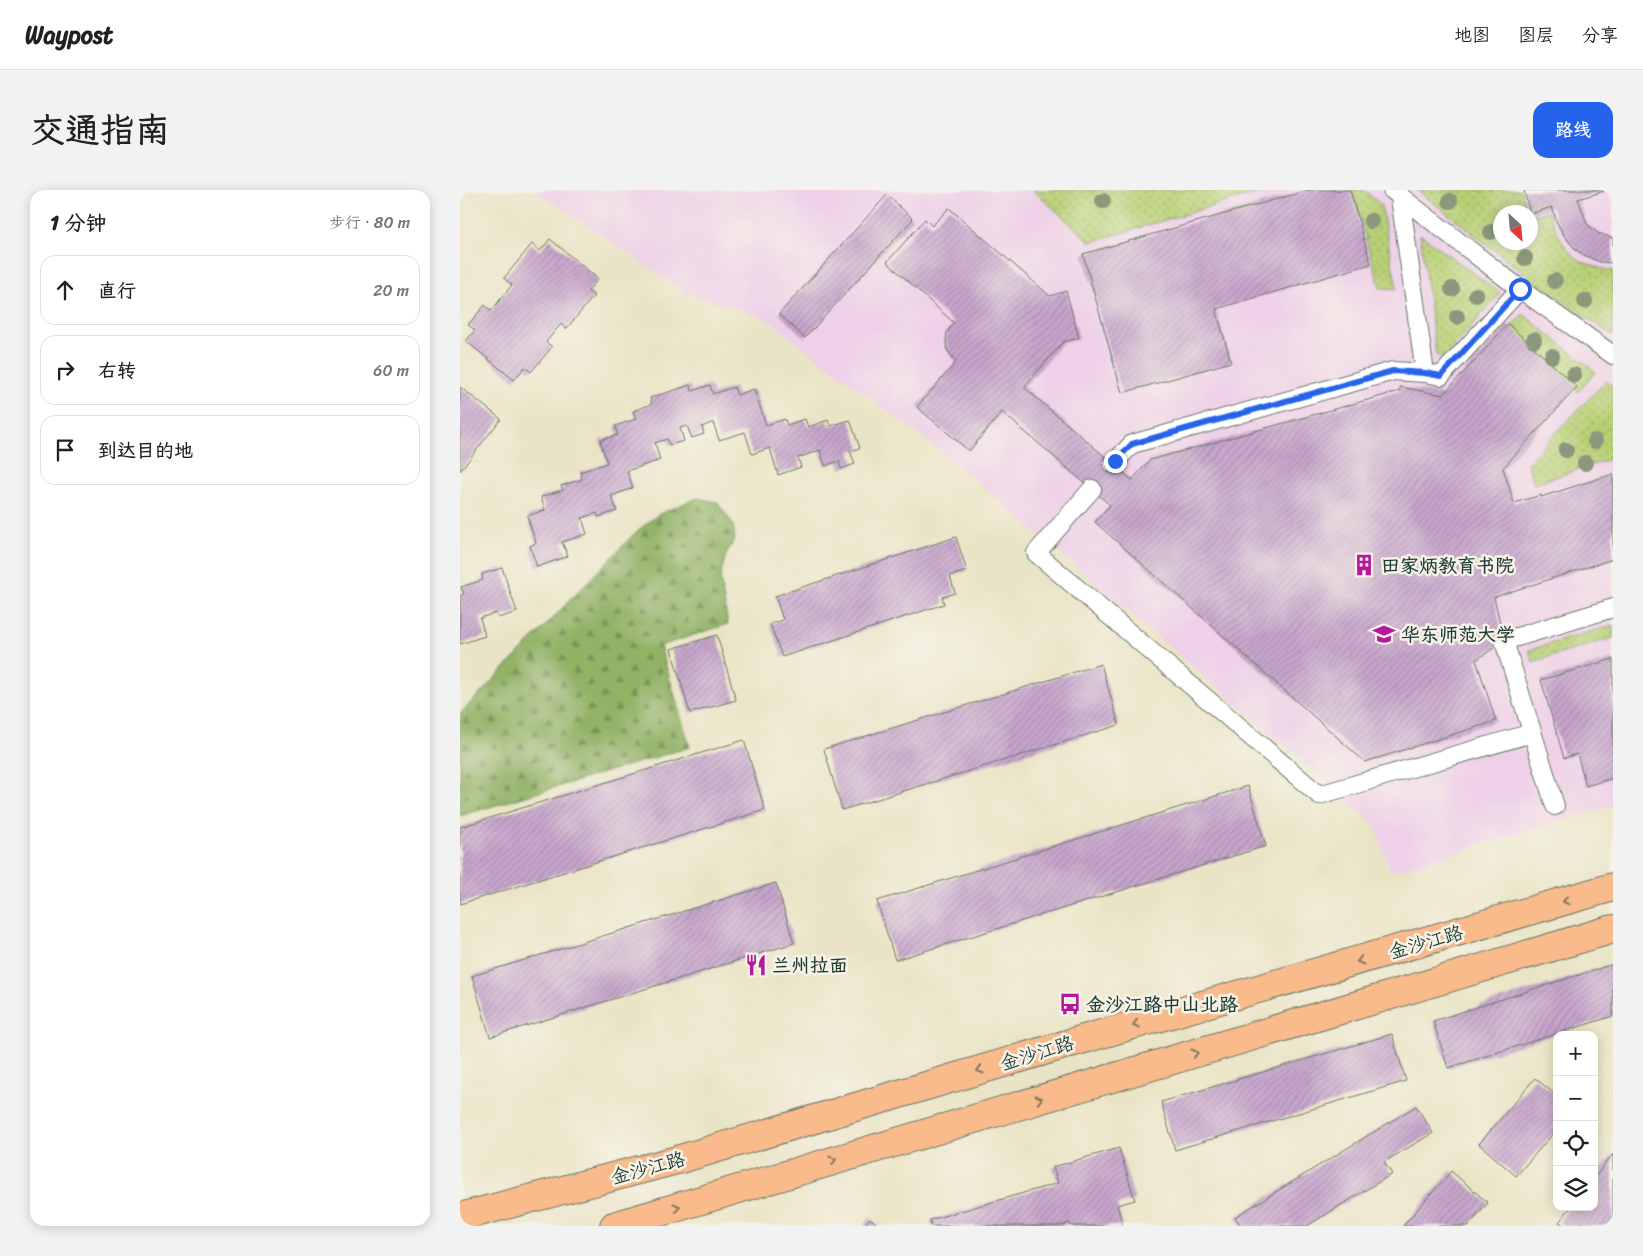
<!DOCTYPE html>
<html lang="zh">
<meta charset="utf-8">
<style>
:root{--surface:#fff;--page:#f2f2f2;--text:#202124;--muted:#757577;--line:#e0e0e0;--accent:#2563eb}
body{margin:0;font-family:Sriracha,"LXGW WenKai TC",sans-serif;background:var(--page);color:var(--text)}
.controls{position:absolute;right:15px;bottom:15px;display:grid;overflow:hidden;border-radius:10px;box-shadow:0 2px 12px #0003}
.controls button{width:45px;height:45px;display:grid;place-items:center;padding:0;border:0;border-bottom:1px solid var(--line);background:var(--surface);color:var(--text);font:25px sans-serif}
.compass{position:absolute;left:1033px;top:15px;width:45px;height:45px;border-radius:50%;background:var(--surface);box-shadow:0 2px 12px #0003;rotate:154deg}
.stop{position:absolute;width:15px;height:15px;margin:-11px;border:4px solid #2563eb;border-radius:50%;background:#fff}
.stop.end{background:#2563eb;border-color:#fff;box-shadow:0 1px 5px #0008}
.list{margin:0;padding:0;list-style:none}
h2{display:flex;justify-content:space-between;align-items:center;height:65px;margin:0;padding:0 20px;font-size:21px}
h2 small{font-size:16px;font-weight:400;color:var(--muted)}
.list li{display:grid;grid-template-columns:32px 1fr auto;gap:15px;align-items:center;box-sizing:border-box;height:70px;margin:0 10px 10px;padding:0 10px;border:1px solid var(--line);border-radius:15px}
.list b{display:block;font-size:19px;white-space:nowrap}
.list em{font-size:16px;font-style:normal;color:var(--muted)}
.icon{flex:none;width:28px;height:28px;fill:none;stroke:currentColor;stroke-width:2;stroke-linecap:round;stroke-linejoin:round}
.map{position:relative;flex:none;width:1153px;height:1036px;overflow:hidden;border-radius:15px}
header{display:flex;align-items:center;gap:30px;box-sizing:border-box;height:70px;padding:0 25px;background:var(--surface);border-bottom:1px solid var(--line)}
header strong{font-size:24px}
nav{display:flex;gap:28px;margin-inline-start:auto;font-size:18px}
.intro{display:flex;align-items:center;justify-content:space-between;box-sizing:border-box;height:120px;padding:0 30px}
h1{margin:0;font-size:35px}
.button{padding:12px 22px;border-radius:15px;background:var(--accent);color:#fff;font-size:18px;font-weight:700}
main{display:flex;gap:30px;padding:0 30px}
aside{flex:1;background:var(--surface);border-radius:15px;box-shadow:0 2px 12px #0003}
.map>svg:first-child{display:block}
.built{fill:#eed0e8;fill-rule:evenodd}
.grass{fill:url(#grass-dots);stroke:#6c8654}
.forest{fill:url(#forest-firs);stroke:#58784d}
.building{fill:url(#building-hatch)}
.lines{fill:none;stroke-linecap:round;stroke-linejoin:round}
.lane-casing{stroke:#667767;stroke-width:20}
.primary-casing{stroke:#667767;stroke-width:30}
.lane{stroke:#fff;stroke-width:18}
.primary{stroke:#fabb8c;stroke-width:28}
.tree{fill:#8b987d}
.oneway{stroke:#82765c}
.route{stroke:#2563eb;stroke-width:6}
.labels{text-anchor:middle;dominant-baseline:central;stroke-width:5;stroke-linejoin:round;paint-order:stroke}
.poi-label{font-size:19px;font-weight:bold;fill:#1f3d34;stroke:#f7f3e8;text-anchor:start}
.street-label{font-size:19px;fill:#1f3d34;stroke:#f7f3e8}
</style>
<header>
<strong>Waypost</strong>
<nav><a>地图</a><a>图层</a><a>分享</a></nav>
</header>
<div class="intro"><h1>交通指南</h1><a class="button">路线</a></div>
<main>
<aside>
<h2>1 分钟<small>步行 · 80 m</small></h2>
<ul class="list">
<li><svg class="icon" aria-label="ahead" viewBox="0 0 24 24"><path d="M12 20V5M6 11l6-6 6 6"/></svg><div><b>直行</b></div><em>20 m</em></li>
<li><svg class="icon" aria-label="right" viewBox="0 0 24 24"><path d="M7 20v-9h11M14 6l5 5-5 5"/></svg><div><b>右转</b></div><em>60 m</em></li>
<li><svg class="icon" aria-label="arrive" viewBox="0 0 24 24"><path d="M6 21V4h12l-3 4 3 4H6"/></svg><div><b>到达目的地</b></div></li>
</ul>
</aside>
<div class="map">
<svg width="1153" height="1036" viewBox="0 0 1153 1036">
<defs>
<pattern id="grass-dots" width="8" height="8" patternUnits="userSpaceOnUse" patternTransform="scale(1.25)"><rect width="8" height="8" fill="#b8d075"/><path d="M2 2h.1M6 6h.1" fill="none" stroke="#95aa61" stroke-width="1.8" stroke-linecap="round"/></pattern>
<pattern id="forest-firs" width="22" height="20" patternUnits="userSpaceOnUse" patternTransform="scale(1.25)"><rect width="22" height="20" fill="#92b266"/><path d="M5 1l3.5 6h-7zM16 11l3.5 6h-7z" fill="#779255"/></pattern>
<pattern id="building-hatch" width="6" height="6" patternUnits="userSpaceOnUse" patternTransform="scale(1.25)"><rect width="6" height="6" fill="#c8a6cd"/><path d="M-1 1l2-2M0 6l6-6M5 7l2-2" fill="none" stroke="#a288a7"/></pattern>
</defs>
<rect width="100%" height="100%" fill="#f7f3e8"/>
<filter id="ink" filterUnits="userSpaceOnUse"><feTurbulence type="fractalNoise" baseFrequency=".02" numOctaves="2"/><feDisplacementMap in="SourceGraphic" scale="10" xChannelSelector="R" yChannelSelector="G"/><feConvolveMatrix kernelMatrix="1 2 1 2 8 2 1 2 1" color-interpolation-filters="sRGB"/></filter>
<filter id="wash" filterUnits="userSpaceOnUse"><feTurbulence type="fractalNoise" baseFrequency=".0096" numOctaves="4" result="noise"/><feDisplacementMap in="SourceGraphic" scale="20" xChannelSelector="R" yChannelSelector="G"/><feGaussianBlur stdDeviation="1.12" result="paint"/><feColorMatrix in="noise" values="0 0 0 0 0 0 0 0 0 0 0 0 0 0 0 0 0 1.4 0 .05"/><feComposite in="paint" operator="in"/></filter>
<g filter="url(#wash)">
<rect width="100%" height="100%" fill="#eae4c6"/>
<path class="built" d="M75,0H1153V615L931,682L914,633L495,272L307,129L225,102ZM1040,22H1070V52H1040Z"/>
<path class="grass" d="M573,0H807L631,52Z
M892,0H904L921,15L937,99L920,98Z
M957,0H1061L1067,22H1040V52H1070L1071,26L1088,21C1099,47 1105,67 1134,76C1140,78 1146,81 1153,80V146L1070,88Z
M960,44L1040,103L984,168L976,165Z
M1063,124L1136,182L1118,202L1049,139Z
M1146,191L1153,196V268L1074,294L1067,273Z
M1153,435V448L1073,472L1069,460Z"/>
<path class="forest" d="M237,308L257,312L273,334L275,349L266,365L260,387L268,434L200,456L230,557L0,626V524L177,341L199,324Z"/>
<g id="blocks">
<path class="building" d="M849,0H890L911,74L756,119L771,172L662,203L623,64Z
M1064,0H1148L1118,9L1127,34L1138,43L1153,48V73L1140,72L1126,66L1116,60L1106,48L1097,33L1092,17L1070,24Z
M427,5L453,29L345,148L319,124Z
M489,18L590,106L606,101L619,148L603,152L564,197L672,290L690,270L940,201V197L983,205L1048,134L1117,197L1043,278L1054,313L1081,305V307L1153,284V369L1034,407L1044,451L1016,470L1036,531L905,572L635,332L650,315L542,222L509,261L457,217L496,172L487,160L486,150L487,142L494,133L427,72L465,29L472,36Z
M90,49L138,89L128,101L134,106L106,139L101,134L86,152L92,157L71,182L65,177L54,190L6,151L15,140L8,135L25,115L31,121L52,95L44,88L72,54L80,61Z
M230,195L232,201L250,195L253,204L274,197L277,205L294,199L306,235L325,229L327,235L345,229L348,237L368,230L370,236L390,230L400,258L390,261L395,274L381,279L379,271L365,276L360,260L338,268L341,277L318,285L310,258L292,264L285,242L259,250L253,232L242,237L244,244L232,248L227,236L220,238L224,251L209,255L207,249L195,253L200,270L167,281L173,298L151,306L157,321L138,327L137,323L122,328L127,344L102,352L108,366L77,377L70,356L76,353L67,326L85,320L81,307L103,300L101,296L122,289L120,282L147,273L140,250L158,245L155,236L176,229L173,221L192,214L190,208Z
M0,197L41,229L0,281Z
M496,347L507,381L490,386L495,403L482,407L484,414L322,467L310,434L323,430L315,406Z
M42,378L57,422L38,428L36,423L20,428L25,446L0,454V406L4,404L1,397L23,390L22,384Z
M257,445L276,510L230,523L211,459Z
M1153,469V588L1126,596L1117,564L1104,568L1081,490Z
M641,474L659,535L382,620L364,559Z
M284,550L305,620L0,714V637Z
M788,596L806,656L435,770L417,711Z
M316,693L334,753L30,847L12,786Z
M1153,774V826L988,878L973,831Z
M932,844L946,891L715,960L701,912Z
M1075,888L1097,906V939L1056,986L1019,954Z
M956,916L973,943L924,972L932,984L847,1036H781L775,1027Z
M659,958L675,1010L657,1015L663,1036H611L610,1033L601,1036H471L470,1030L598,993L593,977Z
M1153,964V1036H1105L1099,1032L1111,1017H1134V988Z
M991,981L1028,1013L1008,1036H943Z
M410,1028L419,1036H403Z"/>
</g>
</g>
<g filter="url(#ink)">
<use href="#blocks" fill-opacity="0" stroke="#667767" stroke-width="1"/>
<g class="lines">
<g class="lane-casing">
<path id="lane" d="M932,0L1060,99L1153,165
M939,0L965,183
M653,274L672,254L933,181L965,183L981,186L1060,99
M632,299L576,363L859,605L1072,543
M1095,616L1044,451L1153,418"/>
</g>
<g class="primary-casing">
<path id="primary" d="M0,1027L217,970L624,849L1153,697
M154,1036L1153,739"/>
</g>
<use href="#lane" class="lane"/>
<use href="#primary" class="primary"/>
</g>
<g class="tree">
<circle cx="643" cy="11" r="8"/>
<circle cx="990" cy="11" r="8"/>
<circle cx="911" cy="31" r="8"/>
<circle cx="1031" cy="42" r="8"/>
<circle cx="1065" cy="68" r="8"/>
<circle cx="1095" cy="91" r="8"/>
<circle cx="992" cy="99" r="8"/>
<circle cx="1016" cy="105" r="8"/>
<circle cx="1125" cy="111" r="8"/>
<circle cx="997" cy="127" r="8"/>
<circle cx="1074" cy="150" r="8"/>
<circle cx="1092" cy="166" r="8"/>
<circle cx="1114" cy="185" r="8"/>
<circle cx="1135" cy="251" r="8"/>
<circle cx="1106" cy="260" r="8"/>
<circle cx="1125" cy="273" r="8"/>
</g>
<defs><path id="oneway-chevron" d="M-2-3.5L2.5 0L-2 3.5" fill="none" stroke-width="1.6" stroke-linecap="round" stroke-linejoin="round" transform="scale(1.25)"/></defs>
<g class="oneway">
<use href="#oneway-chevron" transform="translate(1106 711) rotate(164)"/>
<use href="#oneway-chevron" transform="translate(900 771) rotate(164)"/>
<use href="#oneway-chevron" transform="translate(676 834) rotate(164)"/>
<use href="#oneway-chevron" transform="translate(735 863) rotate(-17)"/>
<use href="#oneway-chevron" transform="translate(520 880) rotate(163)"/>
<use href="#oneway-chevron" transform="translate(579 909) rotate(-17)"/>
<use href="#oneway-chevron" transform="translate(373 970) rotate(-17)"/>
<use href="#oneway-chevron" transform="translate(217 1017) rotate(-17)"/>
</g>
</g>
<g class="lines" filter="url(#ink)">
<path class="route" d="M655,271L672,254L933,181L965,183L981,186L1060,99"/>
</g>
<defs>
<g id="building-bare" transform="scale(1.725)"><path d="M-4-6H4V6H1V3H-1V6H-4ZM-2.5-4.3h1.7v1.8h-1.7ZM.8-4.3h1.7v1.8H.8ZM-2.5-1h1.7V.8h-1.7ZM.8-1h1.7V.8H.8Z" fill="#b5179e" stroke="#f7f3e8" stroke-width="2.5" paint-order="stroke"/></g>
<g id="university-bare" transform="scale(1.725)"><path d="M0-5L7-2L0 1L-7-2ZM-4 1L0 2.5L4 1V4Q0 6-4 4Z" fill="#b5179e" stroke="#f7f3e8" stroke-width="2.5" paint-order="stroke"/></g>
<g id="restaurant-bare" transform="scale(1.725)"><path d="M-5-6h1v4h1v-4h1v4h1v-4h1v5L-1.5 .5V6h-2V.5L-5-1ZM5-6V6H3V1.5H1.5Q1.5-4 5-6Z" fill="#b5179e" stroke="#f7f3e8" stroke-width="2.5" paint-order="stroke"/></g>
<g id="bus-bare" transform="scale(1.725)"><path d="M-5-6H5V4H4V6H2V4H-2V6H-4V4H-5ZM-3.5-4V0h7V-4ZM-3.5 1.2v1.5H-2V1.2ZM2 1.2v1.5H3.5V1.2Z" fill="#b5179e" stroke="#f7f3e8" stroke-width="2.5" paint-order="stroke"/></g>
</defs>
<g fill-rule="evenodd">
<use href="#building-bare" x="904" y="375"/>
<use href="#university-bare" x="924" y="444"/>
<use href="#restaurant-bare" x="296" y="775"/>
<use href="#bus-bare" x="610" y="814"/>
</g>
<g class="labels">
<g class="poi-label">
<text x="921" y="375">田家炳教育书院</text>
<text x="941" y="444">华东师范大学</text>
<text x="312" y="775">兰州拉面</text>
<text x="626" y="814">金沙江路中山北路</text>
</g>
<g class="street-label">
<text transform="translate(966 752) rotate(-16)">金沙江路</text>
<text transform="translate(577 863) rotate(-17)">金沙江路</text>
<text transform="translate(188 978) rotate(-15)">金沙江路</text>
</g>
</g>
</svg>
<div class="controls">
<button>+</button>
<button>−</button>
<button><svg class="icon" aria-label="locate" viewBox="0 0 24 24"><circle cx="12" cy="12" r="6"/><path d="M12 2v4M12 18v4M2 12h4M18 12h4"/></svg></button>
<button><svg class="icon" aria-label="layers" viewBox="0 0 24 24"><path d="M12 4l9 5-9 5-9-5zM3 14l9 5 9-5"/></svg></button>
</div>
<svg class="compass" viewBox="-18 -18 36 36"><path d="M0-13l5 13h-10z" fill="#e53935"/><path d="M0 13l5-13h-10z" fill="#757577"/></svg>
<div class="stop" style="left:1060px;top:99px"></div>
<div class="stop end" style="left:655px;top:271px"></div>
</div>
</main>
